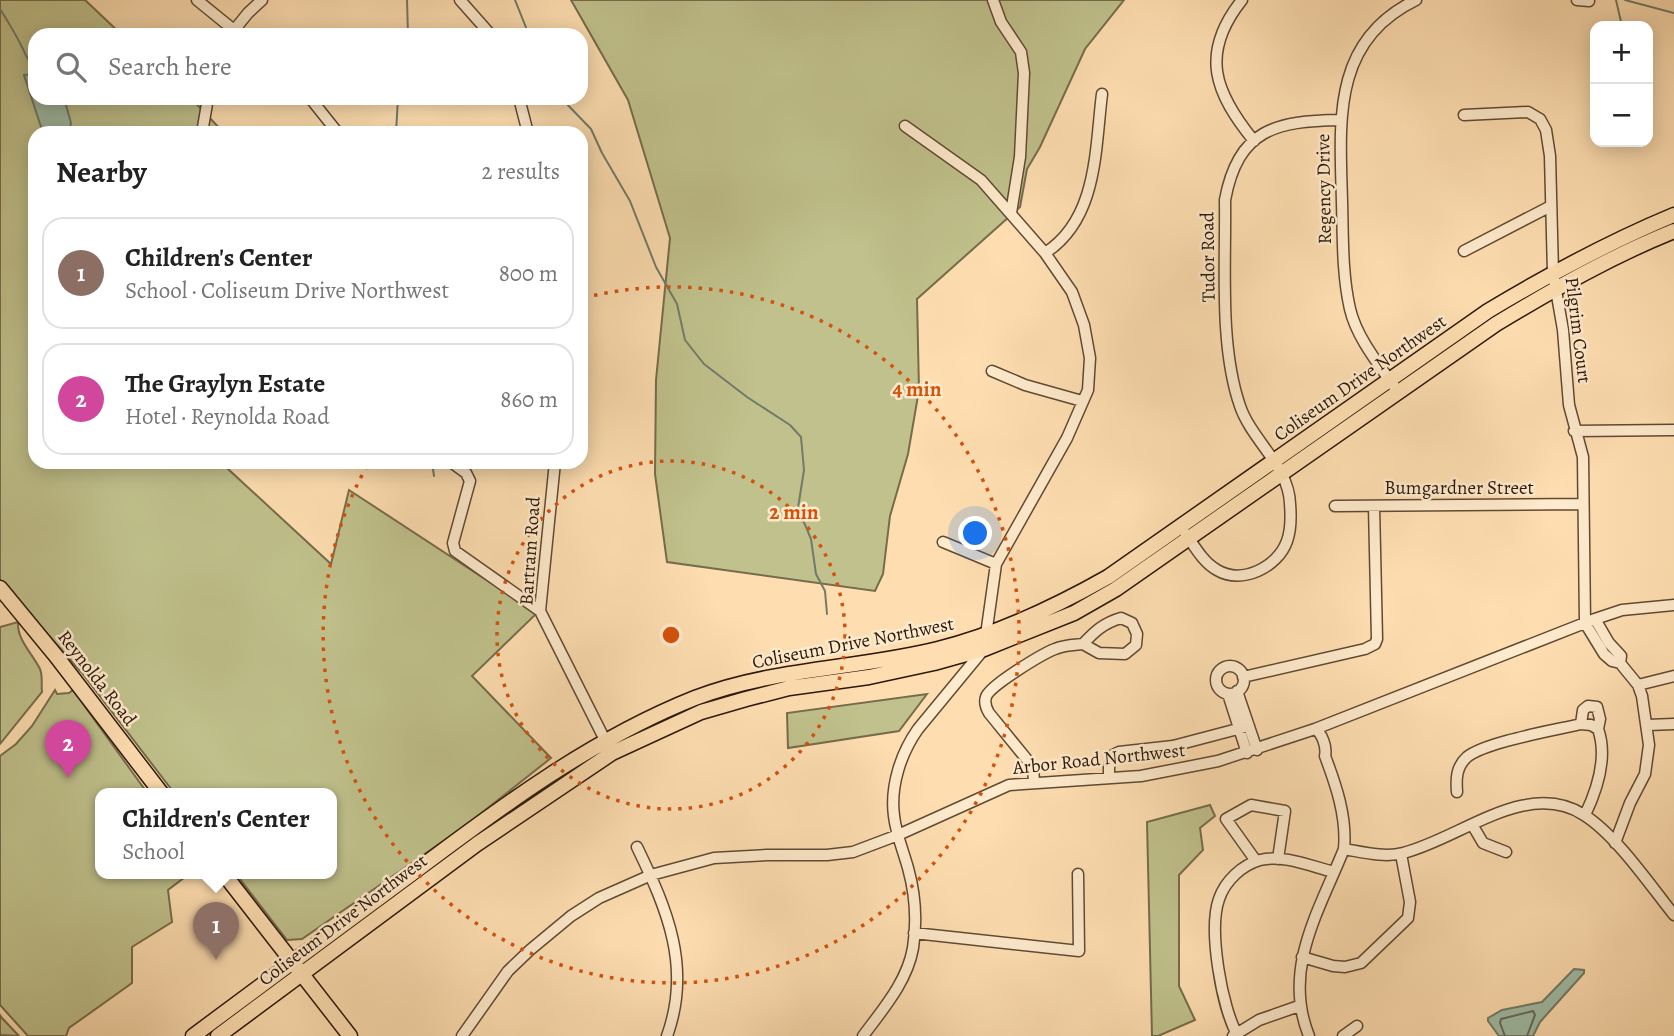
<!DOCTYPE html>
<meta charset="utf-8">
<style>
:root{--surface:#fff;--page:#f6f6f6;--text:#222;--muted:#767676;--line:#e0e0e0;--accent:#111827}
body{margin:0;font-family:Alegreya,serif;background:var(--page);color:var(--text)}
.controls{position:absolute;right:21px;top:21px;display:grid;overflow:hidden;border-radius:14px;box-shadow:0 4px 18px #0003}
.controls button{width:63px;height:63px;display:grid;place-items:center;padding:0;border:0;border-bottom:2px solid var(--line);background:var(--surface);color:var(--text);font:35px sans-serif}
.you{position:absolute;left:976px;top:534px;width:24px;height:24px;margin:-18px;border:5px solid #fff;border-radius:50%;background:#1a73e8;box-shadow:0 0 0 10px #1a73e833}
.badge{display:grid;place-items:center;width:46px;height:46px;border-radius:50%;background:var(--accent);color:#fff;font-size:23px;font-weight:700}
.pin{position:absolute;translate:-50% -58px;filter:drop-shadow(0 2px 4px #0008)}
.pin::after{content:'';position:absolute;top:37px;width:24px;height:21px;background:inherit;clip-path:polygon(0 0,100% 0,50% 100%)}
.popup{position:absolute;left:95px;top:788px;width:242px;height:91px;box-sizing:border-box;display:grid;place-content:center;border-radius:14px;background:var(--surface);filter:drop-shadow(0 2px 5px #0005);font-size:23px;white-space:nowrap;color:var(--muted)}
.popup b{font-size:26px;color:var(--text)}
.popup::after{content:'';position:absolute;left:50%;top:100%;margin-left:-14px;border:14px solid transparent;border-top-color:var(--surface)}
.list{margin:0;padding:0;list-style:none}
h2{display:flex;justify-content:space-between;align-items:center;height:91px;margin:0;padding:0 28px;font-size:30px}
h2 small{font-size:23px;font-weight:400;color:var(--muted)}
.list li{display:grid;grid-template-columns:46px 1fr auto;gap:21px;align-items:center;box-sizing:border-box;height:112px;margin:0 14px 14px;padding:0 14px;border:2px solid var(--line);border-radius:21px}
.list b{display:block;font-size:26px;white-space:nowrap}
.list p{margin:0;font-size:23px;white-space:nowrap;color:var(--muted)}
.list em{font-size:23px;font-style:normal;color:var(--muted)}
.icon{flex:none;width:38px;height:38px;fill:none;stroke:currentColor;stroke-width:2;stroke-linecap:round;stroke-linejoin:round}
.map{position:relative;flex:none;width:1674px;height:1036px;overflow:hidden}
.search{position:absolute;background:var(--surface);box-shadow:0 4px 18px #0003;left:28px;top:28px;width:560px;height:77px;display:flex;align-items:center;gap:18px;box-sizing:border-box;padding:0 24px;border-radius:21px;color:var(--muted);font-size:26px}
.panel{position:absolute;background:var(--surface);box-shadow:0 4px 18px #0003;left:28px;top:126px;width:560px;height:343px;border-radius:21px}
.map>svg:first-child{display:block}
.green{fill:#c0c18c;stroke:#766c4b;stroke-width:2}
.water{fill:#a0bda7;stroke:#717b68;stroke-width:2}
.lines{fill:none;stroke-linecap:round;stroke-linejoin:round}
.shore{stroke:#666a58;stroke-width:2}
.stream{stroke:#717b68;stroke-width:2}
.minor-casing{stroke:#604a34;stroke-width:13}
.major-casing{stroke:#2b180a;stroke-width:17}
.minor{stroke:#feeacc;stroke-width:10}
.major{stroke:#fedeb1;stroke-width:14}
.ring{fill:none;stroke:#d5520c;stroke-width:3.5;stroke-dasharray:3.5 7}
.labels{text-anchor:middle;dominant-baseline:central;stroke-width:5;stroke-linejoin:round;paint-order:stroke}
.street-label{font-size:19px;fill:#2b180a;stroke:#feeacc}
.centre{fill:#d5520c;stroke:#feeacc;stroke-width:3.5}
.ring-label{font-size:21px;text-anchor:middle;font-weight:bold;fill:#d5520c;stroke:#feeacc;stroke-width:5;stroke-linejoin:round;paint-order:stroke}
</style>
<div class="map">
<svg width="1674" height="1036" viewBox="0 0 1674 1036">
<rect width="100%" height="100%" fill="#fedeb1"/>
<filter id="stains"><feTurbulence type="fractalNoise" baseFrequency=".00286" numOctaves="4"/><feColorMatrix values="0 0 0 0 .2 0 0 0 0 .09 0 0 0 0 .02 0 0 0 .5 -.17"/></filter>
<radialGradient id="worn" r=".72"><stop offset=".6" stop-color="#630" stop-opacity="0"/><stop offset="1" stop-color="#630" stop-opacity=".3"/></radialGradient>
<path class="green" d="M0,0H85L122,35H35V98H191L224,133H35V462H227V468L331,564L349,490L537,613L472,676L551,758L465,826L302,939L287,940L236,874H332V794H175L82,673L0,581Z
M571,0H1124L1085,49L1040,147L1027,169L1020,207L917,299L919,390L908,454L890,516L883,574L875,591L667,562L655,474L656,380L670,238L628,100Z
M18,622C17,640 32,653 40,669C43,676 41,685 42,692L0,744V627Z
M55,690L57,694L69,693L73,690L148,794H100V874H189L168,890L172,922L132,947V983L69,1028L66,1036H28L0,1005V756L16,744L32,726Z
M927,694L899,731L788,748L787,713Z
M1210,805L1215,816L1200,828L1203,850L1179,875V986L1195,1020L1158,1036H1152L1147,822Z
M0,1015L2,1018L19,1036L0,1035Z"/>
<path class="water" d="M35,74V98H64L71,123L69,133H43L24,75Z
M1574,969L1584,970V973L1540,1022L1533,1036H1499L1488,1021V1018L1502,1010L1542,1002Z"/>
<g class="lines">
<path class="shore" d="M1505,1036L1500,1023L1501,1019L1533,1011L1535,1015L1527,1036"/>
<path class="stream" d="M407,0L408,35
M515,0L529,35
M1616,0L1622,26
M1625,0L1674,13
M0,9C9,23 16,35 23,49C27,60 32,62 35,74
M561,98L591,129L602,153L630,201L656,267L677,304L685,340L704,364L747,397L790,425L801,437L804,470L798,508L811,539L816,574L825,591L827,614
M396,133L398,98
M432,462L434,476"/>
<g class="minor-casing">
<path id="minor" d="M197,0L240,35
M460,0L491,35
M993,0L1001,22L1021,52L1024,73L1020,157L1011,213
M1242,0C1199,54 1215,93 1254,141
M1577,0L1589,1
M231,34L248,13L262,0
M310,98L338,133
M519,98L528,133
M1464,115L1528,112L1540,119L1546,130L1550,156L1553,273L1563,330L1569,405L1583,457L1585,623L1604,654L1612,661L1620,663
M202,133L208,98
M1464,251L1551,206
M1045,253C1098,219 1095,149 1102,94
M992,371L1025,385L1082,401
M1398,392C1381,367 1357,339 1350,309C1342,274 1343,237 1342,202C1340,122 1331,41 1416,0
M1574,431L1674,430
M451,462L466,473L470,481L453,543L455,551L540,611
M555,462L540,611L609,748
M1335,506L1583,504
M1186,534C1195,547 1203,562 1217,570C1242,585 1278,567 1287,541C1291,530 1291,516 1290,504C1289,466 1252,441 1240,406C1219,345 1226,265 1225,200C1238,129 1276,121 1340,120
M943,542L996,564
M1121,618L1132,623L1137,634L1136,645L1125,654L1099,653L1083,644C1095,631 1104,623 1121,618Z
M1595,619L1609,643L1621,656L1620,663L1638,685L1642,696L1649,745L1645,774L1630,803L1615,843
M1216 680a14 14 0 1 1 28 0a14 14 0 1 1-28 0Z
M1243,677L1365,649L1375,644L1377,639L1374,506
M1638,685L1674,676
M1237,691L1257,750
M1228,694L1247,753
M1581,724L1583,710L1588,706L1597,707L1600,719L1598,729
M1648,725L1674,724
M1109,778V767L1113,755L1119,752L1173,746L1249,726
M1034,782L1033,767L989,713C986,708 984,703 986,697C989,686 1042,654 1055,649C1064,645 1073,645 1083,644
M1457,792C1456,779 1456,767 1467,757C1485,742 1556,730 1581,724L1591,725L1598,729C1608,757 1597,790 1585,815
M1473,826L1483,843L1506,852
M637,847C667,909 692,967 667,1036
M1344,849C1362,852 1385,858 1403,853C1460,839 1527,778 1584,815C1616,835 1650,885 1674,915
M1256,861L1226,819L1251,805L1285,811L1278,859
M914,933L1079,951L1078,874
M1302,957L1333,966L1345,967L1361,963L1408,918L1410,902L1401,854
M462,1036L508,971L530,950L571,916L599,898L651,875L714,858L767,855H827L853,852L898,835L1009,785L1141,776L1218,761L1315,729L1595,619L1622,610L1674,605
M863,1036C883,1009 907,982 913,948C917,922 915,893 908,868C903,850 896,834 894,816C890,786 901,753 918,729L984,649L996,564L1067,438L1088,390L1090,358L1084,325L1072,292L1045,253L981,180L905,126
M1233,1036L1259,1020L1299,1006
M1238,1036C1222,1009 1208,930 1219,899C1225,881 1242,865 1260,860C1283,854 1313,867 1334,872
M1309,1036C1282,969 1319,911 1344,849C1347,817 1336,785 1325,756C1327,747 1322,733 1315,729
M1343,1036L1357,1026"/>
</g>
<g class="major-casing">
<path id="major" d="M0,588L56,656L162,794
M224,874L350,1036
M193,1036C266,982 340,927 413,873C502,806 592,739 695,698C773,668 858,669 938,649C998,634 1055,607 1108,577L1488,311C1548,275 1609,242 1674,215
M218,1036L477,844L612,753L701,712L746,699L789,688L869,677L934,663L984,649L1074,613L1116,589L1496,324C1554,289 1612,256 1674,231"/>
</g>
<use href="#minor" class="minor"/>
<use href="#major" class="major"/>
</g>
<g class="ring">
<circle cx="671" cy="635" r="174"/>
<path d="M584 298A348 348 0 1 1 368 464"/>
</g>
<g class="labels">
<g class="street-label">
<text transform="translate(1324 189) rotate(-91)">Regency Drive</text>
<text transform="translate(1208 257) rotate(-91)">Tudor Road</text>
<text transform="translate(1578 330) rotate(83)">Pilgrim Court</text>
<text transform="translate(1360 378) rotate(-35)">Coliseum Drive Northwest</text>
<text x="1459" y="488">Bumgardner Street</text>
<text transform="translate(530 551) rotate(-86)">Bartram Road</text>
<text transform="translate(853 643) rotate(-11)">Coliseum Drive Northwest</text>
<text transform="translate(97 678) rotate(52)">Reynolda Road</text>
<text transform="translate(1099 759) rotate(-6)">Arbor Road Northwest</text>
<text transform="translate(343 920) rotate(-37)">Coliseum Drive Northwest</text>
</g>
</g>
<circle cx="671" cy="635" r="10" class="centre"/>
<g class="ring-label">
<text x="917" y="396">4 min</text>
<text x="794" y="519">2 min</text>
</g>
<rect width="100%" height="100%" filter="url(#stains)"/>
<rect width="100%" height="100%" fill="url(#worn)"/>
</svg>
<div class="controls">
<button>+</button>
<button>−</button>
</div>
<div class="you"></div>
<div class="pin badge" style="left:216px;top:960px;background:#8d6e63">1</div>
<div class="popup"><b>Children's Center</b>School</div>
<div class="pin badge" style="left:68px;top:778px;background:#d1479c">2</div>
<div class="search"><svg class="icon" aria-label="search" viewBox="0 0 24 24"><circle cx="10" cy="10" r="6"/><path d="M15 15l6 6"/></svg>Search here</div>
<section class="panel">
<h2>Nearby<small>2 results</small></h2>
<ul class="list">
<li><span class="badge" style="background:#8d6e63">1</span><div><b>Children's Center</b><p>School · Coliseum Drive Northwest</p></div><em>800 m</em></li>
<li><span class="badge" style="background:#d1479c">2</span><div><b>The Graylyn Estate</b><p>Hotel · Reynolda Road</p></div><em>860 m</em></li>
</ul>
</section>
</div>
